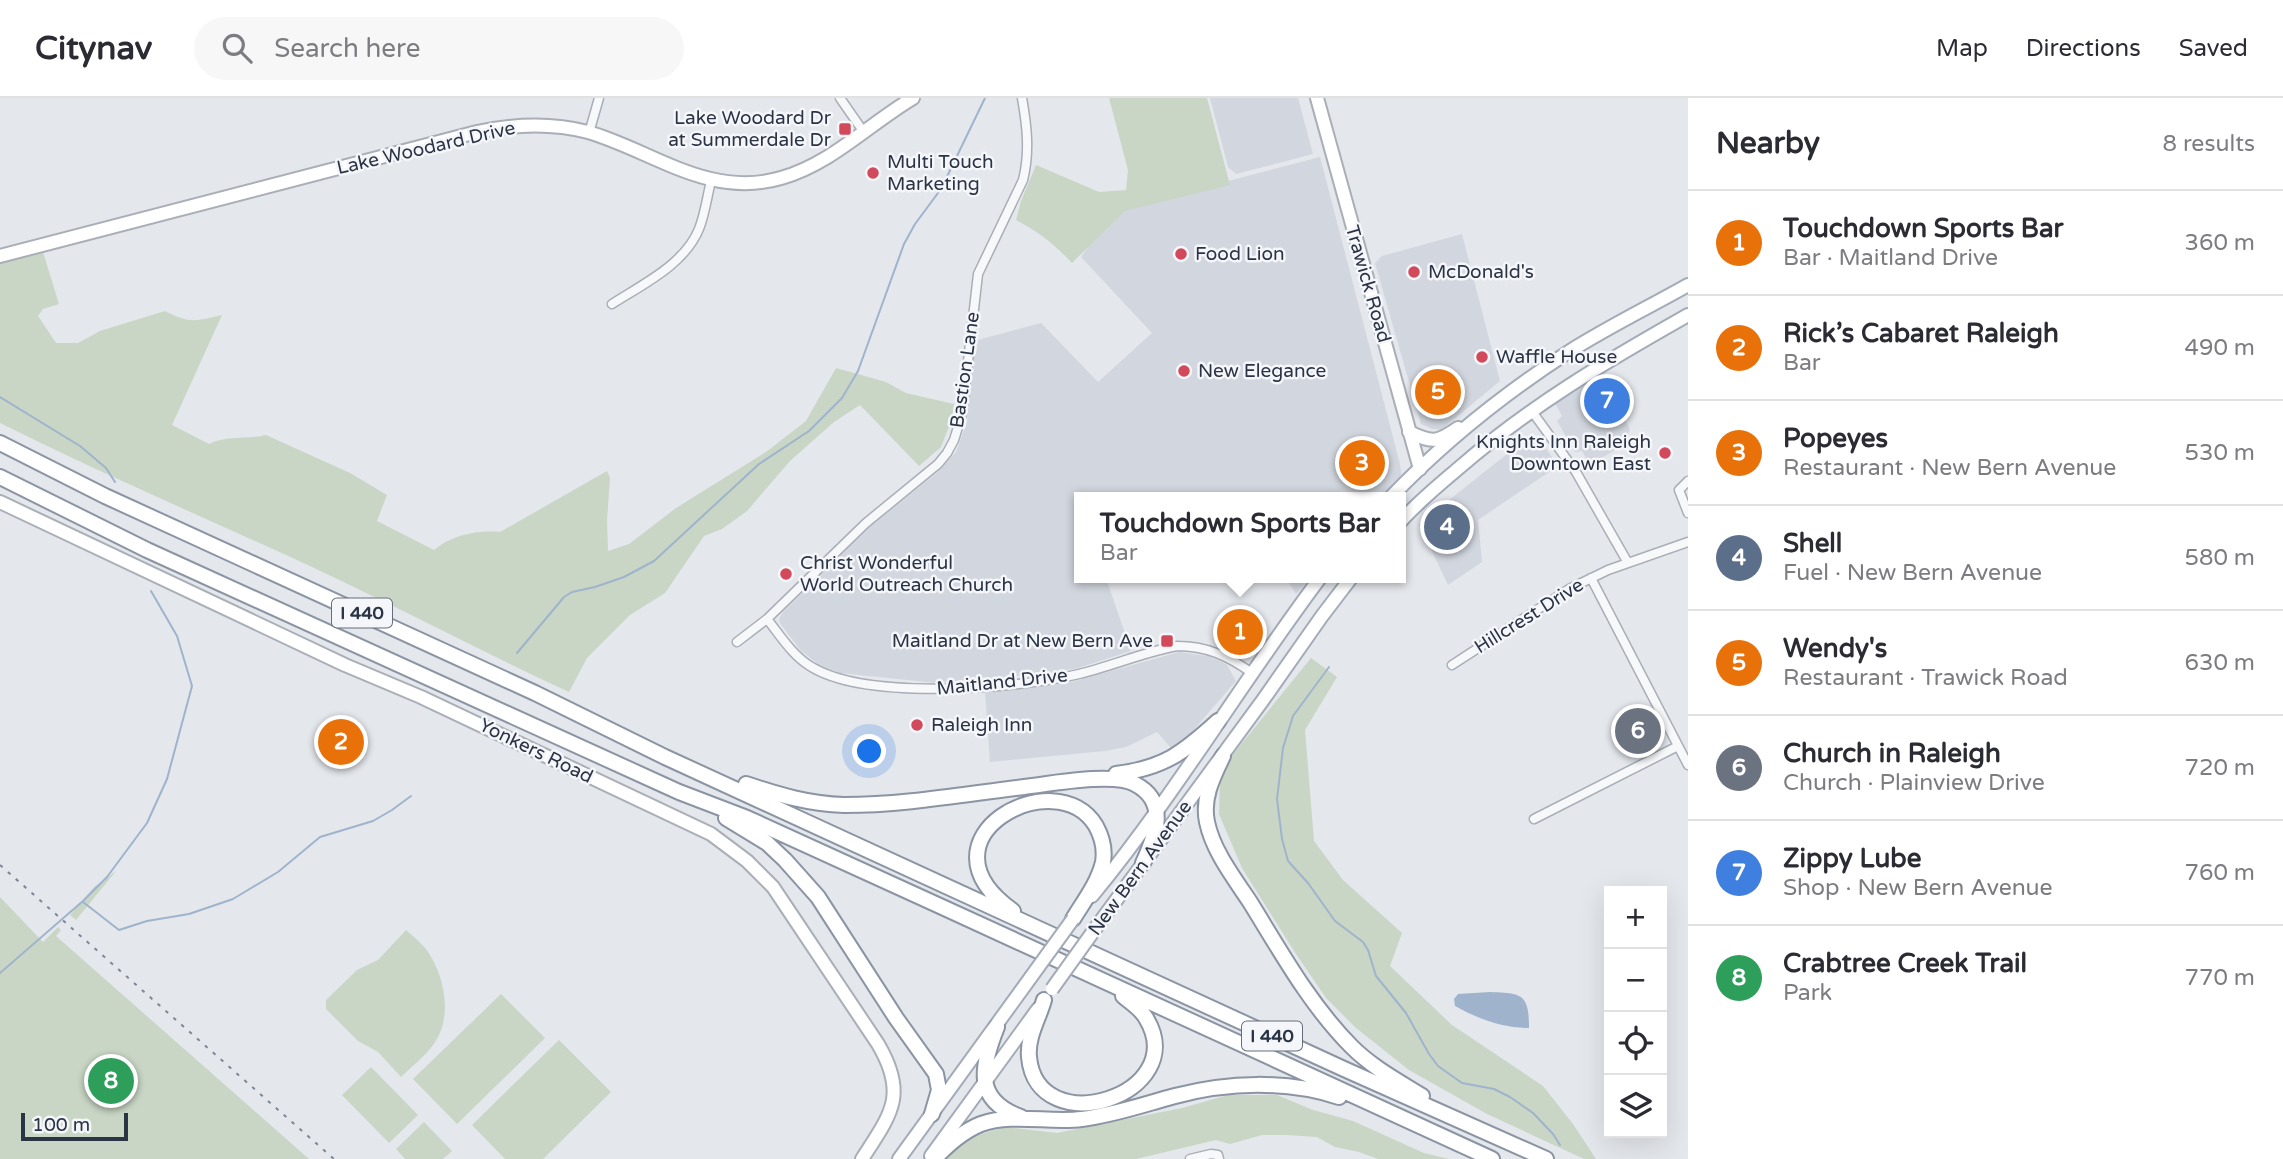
<!DOCTYPE html>
<meta charset="utf-8">
<style>
:root{--surface:#fff;--page:#f7f7f7;--text:#2b2b33;--muted:#7c7c81;--line:#e1e1e2;--accent:#d1495b}
body{margin:0;font-family:"Varela Round",sans-serif;background:var(--page);color:var(--text)}
.controls{position:absolute;right:21px;bottom:21px;display:grid;overflow:hidden;border-radius:0px;box-shadow:0 7px 28px #0002}
.controls button{width:63px;height:63px;display:grid;place-items:center;padding:0;border:0;border-bottom:2px solid var(--line);background:var(--surface);color:var(--text);font:35px sans-serif}
.scale{position:absolute;left:21px;bottom:18px;width:107px;box-sizing:border-box;padding-left:7px;border:4px solid #2b3445;border-top:0;font-size:19px;line-height:24px;white-space:nowrap;color:#2b3445;-webkit-text-stroke:5px #f4f6f9;paint-order:stroke}
.you{position:absolute;left:870px;top:654px;width:24px;height:24px;margin:-18px;border:5px solid #fff;border-radius:50%;background:#1a73e8;box-shadow:0 0 0 10px #1a73e833}
.badge{display:grid;place-items:center;width:46px;height:46px;border-radius:50%;background:var(--accent);color:#fff;font-size:23px;font-weight:700}
.pin{position:absolute;translate:-50% -50%;border:4px solid #fff;box-shadow:0 2px 7px #0006}
.popup{position:absolute;left:1074px;top:394px;width:332px;height:91px;box-sizing:border-box;display:grid;place-content:center;border-radius:0px;background:var(--surface);filter:drop-shadow(0 2px 5px #0005);font-size:23px;white-space:nowrap;color:var(--muted)}
.popup b{font-size:26px;color:var(--text)}
.popup::after{content:'';position:absolute;left:50%;top:100%;margin-left:-14px;border:14px solid transparent;border-top-color:var(--surface)}
.list{margin:0;padding:0;list-style:none}
h2{display:flex;justify-content:space-between;align-items:center;height:91px;margin:0;padding:0 28px;font-size:30px}
h2 small{font-size:23px;font-weight:400;color:var(--muted)}
.list li{display:grid;grid-template-columns:46px 1fr auto;gap:21px;align-items:center;box-sizing:border-box;height:105px;padding:0 28px;border-top:2px solid var(--line)}
.list b{display:block;font-size:26px;white-space:nowrap}
.list p{margin:0;font-size:23px;white-space:nowrap;color:var(--muted)}
.list em{font-size:23px;font-style:normal;color:var(--muted)}
.icon{flex:none;width:38px;height:38px;fill:none;stroke:currentColor;stroke-width:2;stroke-linecap:round;stroke-linejoin:round}
.map{position:relative;flex:none;width:1688px;height:1061px;overflow:hidden}
header{display:flex;align-items:center;gap:42px;box-sizing:border-box;height:98px;padding:0 35px;background:var(--surface);border-bottom:2px solid var(--line)}
header strong{font-size:33px}
nav{display:flex;gap:38px;margin-inline-start:auto;font-size:24px}
.search{width:490px;height:63px;background:var(--page);display:flex;align-items:center;gap:18px;box-sizing:border-box;padding:0 24px;border-radius:38px;color:var(--muted);font-size:26px}
main{display:flex}
aside{flex:1;background:var(--surface)}
.map>svg:first-child{display:block}
.built{fill:#d2d6de}
.green{fill:#c9d6c5}
.water{fill:#9fb4cc}
.lines{fill:none;stroke-linecap:round;stroke-linejoin:round}
.stream{stroke:#9fb4cc;stroke-width:2}
.street-casing{stroke:#a9aeb7;stroke-width:11}
.secondary-casing{stroke:#a9aeb7;stroke-width:16}
.primary-casing{stroke:#a3abb8;stroke-width:16}
.highway-casing{stroke:#8b94a3;stroke-width:18}
.street{stroke:#f7f8fa;stroke-width:8}
.secondary{stroke:#fff;stroke-width:12}
.primary{stroke:#fff;stroke-width:12}
.highway{stroke:#fff;stroke-width:14}
.rail{stroke:#7d8696;stroke-width:2;stroke-dasharray:3.5 7;stroke-linecap:butt}
.primary-bridge-casing{stroke:#a3abb8;stroke-width:16;stroke-linecap:butt}
.primary-bridge{stroke:#fff;stroke-width:12}
.poi-dot{fill:#d1495b;stroke:#f4f6f9;stroke-width:2.5}
.labels{text-anchor:middle;dominant-baseline:central;stroke-width:5;stroke-linejoin:round;paint-order:stroke}
.shield{fill:#f4f6f9;stroke:#676e7b;stroke-width:2}
.shield-label{font-size:18px;font-weight:bold;fill:#2b3445}
.poi-label{font-size:19px;fill:#2b3445;stroke:#f4f6f9;text-anchor:start}
.street-label{font-size:19px;fill:#2b3445;stroke:#f4f6f9}
</style>
<header>
<strong>Citynav</strong>
<div class="search"><svg class="icon" aria-label="search" viewBox="0 0 24 24"><circle cx="10" cy="10" r="6"/><path d="M15 15l6 6"/></svg>Search here</div>
<nav><a>Map</a><a>Directions</a><a>Saved</a></nav>
</header>
<main>
<div class="map">
<svg width="1688" height="1061" viewBox="0 0 1688 1061">
<rect width="100%" height="100%" fill="#e4e7ec"/>
<path class="built" d="M1210,0H1298L1313,56L1236,76L1228,69Z
M1320,59L1400,366L1401,375L1399,383L1381,399H1210L1206,396L1201,399H1079V480H1106L1131,553L1078,570L1050,575L937,585L840,575L820,567L801,553L780,525L779,521L783,514L873,426L938,374L956,354L967,324L974,243L1041,225L1098,284L1152,235L1081,159L1114,113Z
M1462,136L1500,283L1441,332L1432,331L1421,326L1375,165L1382,158Z
M1597,280L1607,288L1630,331L1625,346L1590,367L1582,353L1575,354L1557,323L1562,318L1555,305Z
M1522,344L1543,346L1558,368L1478,422L1482,464L1448,487L1419,426Z
M1286,480H1310L1296,496Z
M1179,554L1207,558L1218,562L1227,567L1236,583L1191,635L1171,650L1157,634L1126,649L1105,653L990,664L985,594L1072,584Z"/>
<path class="green" d="M1109,0H1207L1230,87L1125,113L1072,165C1054,146 1039,134 1016,122L1021,103L1036,67L1099,94L1126,92L1128,72Z
M43,154L59,206L43,211L38,218L56,245H78L100,233L165,213C189,226 196,223 222,217L172,327L209,346C227,337 247,342 266,337L350,375L387,397L377,423L434,452C452,437 477,432 500,434L607,373L610,380L607,422L608,453L629,446L676,410L766,354L806,323L836,270L886,284L906,295L954,306L952,321L941,349L919,368L860,307L834,324L790,363L747,413L722,431L704,438L665,495L630,517L587,560L569,594C488,557 410,515 329,477C220,426 108,379 0,325V162Z
M1311,560L1337,579L1305,632L1314,743L1343,782L1402,835L1390,868L1452,927L1543,988L1573,1026L1596,1061H1584L1487,1016L1409,972L1356,930L1326,900L1294,853L1242,770L1219,716L1220,683L1230,660Z
M116,773L76,822L70,817L94,789Z
M0,799L43,844L58,829L61,832L56,838L309,1061H0Z
M406,832C413,838 420,844 426,851C443,874 452,913 438,939C430,955 413,967 401,979L378,954L358,943L326,911V902L357,872L378,862Z
M501,896L545,940L457,1026L413,981Z
M559,942L611,994L543,1061H505L472,1027Z
M371,969L418,1017L389,1045L342,997Z
M1228,997H1277L1313,1012L1353,1023L1424,1055L1449,1061H1378L1359,1054L1335,1049L1317,1039L1286,1037H1262L1230,1046L1216,1042L1136,1061H945L965,1041L1005,1029L1057,1035L1182,1010Z
M424,1024L452,1053L443,1061H405L396,1051Z"/>
<path class="water" d="M1490,894C1522,895 1529,896 1529,930C1503,930 1478,921 1455,908L1454,901L1458,896Z"/>
<g class="lines">
<path class="stream" d="M0,299L80,348L106,370L115,384
M517,555L564,499L572,494L595,489L624,479L654,463L759,366L809,333L842,300L858,273L904,146L915,126L941,91L985,0
M1329,569L1293,618L1283,650L1277,701L1282,741L1288,763L1308,785L1335,823L1363,844L1368,852L1376,878L1406,915L1429,956L1438,968L1462,985L1494,991L1510,999L1533,1015L1553,1036L1560,1047
M83,804L119,832L147,823L189,816L233,801L278,774L320,739L373,723L392,712L411,698
M0,875L83,803L107,779L147,725L167,681L192,588L177,538L151,493"/>
<g class="street-casing">
<path id="street" d="M840,0L863,33
M589,35L599,0
M612,206C643,186 684,167 699,131C705,116 707,99 711,83
M1531,312L1576,374L1628,465
M1688,383L1679,392L1688,415
M1591,480L1688,667
M767,521C780,537 792,557 810,568C865,603 1016,591 1079,576C1112,568 1144,554 1177,548C1207,548 1228,558 1252,575
M737,544L767,521L866,425L938,366L947,355L954,342L962,316L978,176L1023,82C1030,54 1027,28 1022,0
M1452,567L1569,491L1608,472L1688,444
M1534,721L1678,648
M1190,1061L1211,1056L1218,1057L1219,1061"/>
</g>
<g class="secondary-casing">
<path id="secondary" d="M1317,0L1420,371
M0,158L477,34C514,26 550,24 588,34C653,53 709,101 781,80C831,66 869,26 913,0
M1409,334C1432,345 1437,345 1458,330
M0,404L345,567L421,599L711,736L747,763L773,789L878,946C908,997 891,1016 862,1061"/>
</g>
<g class="primary-casing">
<path id="primary" d="M1391,399C1444,344 1505,295 1570,253C1608,229 1649,209 1688,187
M1401,423C1419,403 1440,386 1460,369C1533,306 1605,264 1688,217
M1092,798C1175,697 1242,584 1320,480
M1095,831L1263,602L1322,518L1351,480
M931,1058L1038,911
M899,1061L1031,879"/>
</g>
<g class="highway-casing">
<path id="highway" d="M0,345L105,398L535,595L665,659L1344,971L1546,1061
M0,379L147,452L679,694L747,720L940,808L1492,1061
M1223,658C1213,679 1202,700 1207,724C1213,753 1234,780 1250,804C1281,854 1310,907 1352,949C1372,969 1398,983 1422,998
M1116,676C1164,670 1183,655 1218,623
M746,686C779,697 809,706 844,707C904,707 965,696 1024,689C1050,686 1114,674 1135,686C1170,704 1155,739 1143,765
M726,720L767,745L785,762L818,799L896,920L936,976L939,992L932,1016
M1013,813C910,740 1057,662 1096,728C1102,739 1105,752 1103,764C1098,785 1084,803 1073,821
M1044,902C1039,920 1027,939 1029,959C1037,1046 1193,997 1146,920C1141,911 1131,905 1123,898
M997,929C982,967 972,1002 1021,1019
M934,1061C948,1047 963,1033 981,1026C1012,1015 1049,1025 1082,1021C1114,1017 1145,1006 1175,998C1228,984 1287,982 1339,999"/>
</g>
<use href="#street" class="street"/>
<use href="#secondary" class="secondary"/>
<use href="#primary" class="primary"/>
<use href="#highway" class="highway"/>
<path class="rail" d="M0,767L334,1061"/>
<g class="primary-bridge-casing">
<path id="primary-bridge" d="M1031,879L1073,821
M1052,891L1095,831"/>
</g>
<use href="#primary-bridge" class="primary-bridge"/>
</g>
<g class="poi-dot">
<rect x="838" y="24" width="14" height="14" rx="3.5"/>
<circle cx="873" cy="75" r="7"/>
<circle cx="1181" cy="156" r="7"/>
<circle cx="1414" cy="174" r="7"/>
<circle cx="1482" cy="259" r="7"/>
<circle cx="1184" cy="273" r="7"/>
<circle cx="1665" cy="355" r="7"/>
<circle cx="786" cy="476" r="7"/>
<rect x="1160" y="536" width="14" height="14" rx="3.5"/>
<circle cx="917" cy="627" r="7"/>
</g>
<g class="labels">
<g class="shield">
<rect x="332" y="500.5" width="60" height="29" rx="5"/>
<rect x="1242" y="923.5" width="60" height="29" rx="5"/>
</g>
<g class="shield-label">
<text x="362" y="515">I 440</text>
<text x="1272" y="938">I 440</text>
</g>
<g class="poi-label">
<text x="831" y="20" text-anchor="end">Lake Woodard Dr<tspan x="831" dy="22">at Summerdale Dr</tspan></text>
<text x="887" y="64">Multi Touch<tspan x="887" dy="22">Marketing</tspan></text>
<text x="1195" y="156">Food Lion</text>
<text x="1428" y="174">McDonald's</text>
<text x="1496" y="259">Waffle House</text>
<text x="1198" y="273">New Elegance</text>
<text x="1651" y="344" text-anchor="end">Knights Inn Raleigh<tspan x="1651" dy="22">Downtown East</tspan></text>
<text x="800" y="465">Christ Wonderful<tspan x="800" dy="22">World Outreach Church</tspan></text>
<text x="1153" y="543" text-anchor="end">Maitland Dr at New Bern Ave</text>
<text x="931" y="627">Raleigh Inn</text>
</g>
<g class="street-label">
<text transform="translate(426 50) rotate(-13)">Lake Woodard Drive</text>
<text transform="translate(1368 186) rotate(74)">Trawick Road</text>
<text transform="translate(965 272) rotate(-82)">Bastion Lane</text>
<text transform="translate(1529 518) rotate(-32)">Hillcrest Drive</text>
<text transform="translate(1002 584) rotate(-6)">Maitland Drive</text>
<text transform="translate(536 653) rotate(26)">Yonkers Road</text>
<text transform="translate(1140 770) rotate(-54)">New Bern Avenue</text>
</g>
</g>
</svg>
<div class="controls">
<button>+</button>
<button>−</button>
<button><svg class="icon" aria-label="locate" viewBox="0 0 24 24"><circle cx="12" cy="12" r="6"/><path d="M12 2v4M12 18v4M2 12h4M18 12h4"/></svg></button>
<button><svg class="icon" aria-label="layers" viewBox="0 0 24 24"><path d="M12 4l9 5-9 5-9-5zM3 14l9 5 9-5"/></svg></button>
</div>
<div class="scale">100 m</div>
<div class="you"></div>
<div class="pin badge" style="left:1240px;top:534px;background:#e8710a">1</div>
<div class="popup"><b>Touchdown Sports Bar</b>Bar</div>
<div class="pin badge" style="left:341px;top:644px;background:#e8710a">2</div>
<div class="pin badge" style="left:1362px;top:365px;background:#e8710a">3</div>
<div class="pin badge" style="left:1447px;top:429px;background:#5c6f8a">4</div>
<div class="pin badge" style="left:1438px;top:294px;background:#e8710a">5</div>
<div class="pin badge" style="left:1638px;top:633px;background:#6b7280">6</div>
<div class="pin badge" style="left:1607px;top:303px;background:#3f7fe0">7</div>
<div class="pin badge" style="left:111px;top:983px;background:#2e9e5b">8</div>
</div>
<aside>
<h2>Nearby<small>8 results</small></h2>
<ul class="list">
<li><span class="badge" style="background:#e8710a">1</span><div><b>Touchdown Sports Bar</b><p>Bar · Maitland Drive</p></div><em>360 m</em></li>
<li><span class="badge" style="background:#e8710a">2</span><div><b>Rick’s Cabaret Raleigh</b><p>Bar</p></div><em>490 m</em></li>
<li><span class="badge" style="background:#e8710a">3</span><div><b>Popeyes</b><p>Restaurant · New Bern Avenue</p></div><em>530 m</em></li>
<li><span class="badge" style="background:#5c6f8a">4</span><div><b>Shell</b><p>Fuel · New Bern Avenue</p></div><em>580 m</em></li>
<li><span class="badge" style="background:#e8710a">5</span><div><b>Wendy's</b><p>Restaurant · Trawick Road</p></div><em>630 m</em></li>
<li><span class="badge" style="background:#6b7280">6</span><div><b>Church in Raleigh</b><p>Church · Plainview Drive</p></div><em>720 m</em></li>
<li><span class="badge" style="background:#3f7fe0">7</span><div><b>Zippy Lube</b><p>Shop · New Bern Avenue</p></div><em>760 m</em></li>
<li><span class="badge" style="background:#2e9e5b">8</span><div><b>Crabtree Creek Trail</b><p>Park</p></div><em>770 m</em></li>
</ul>
</aside>
</main>
